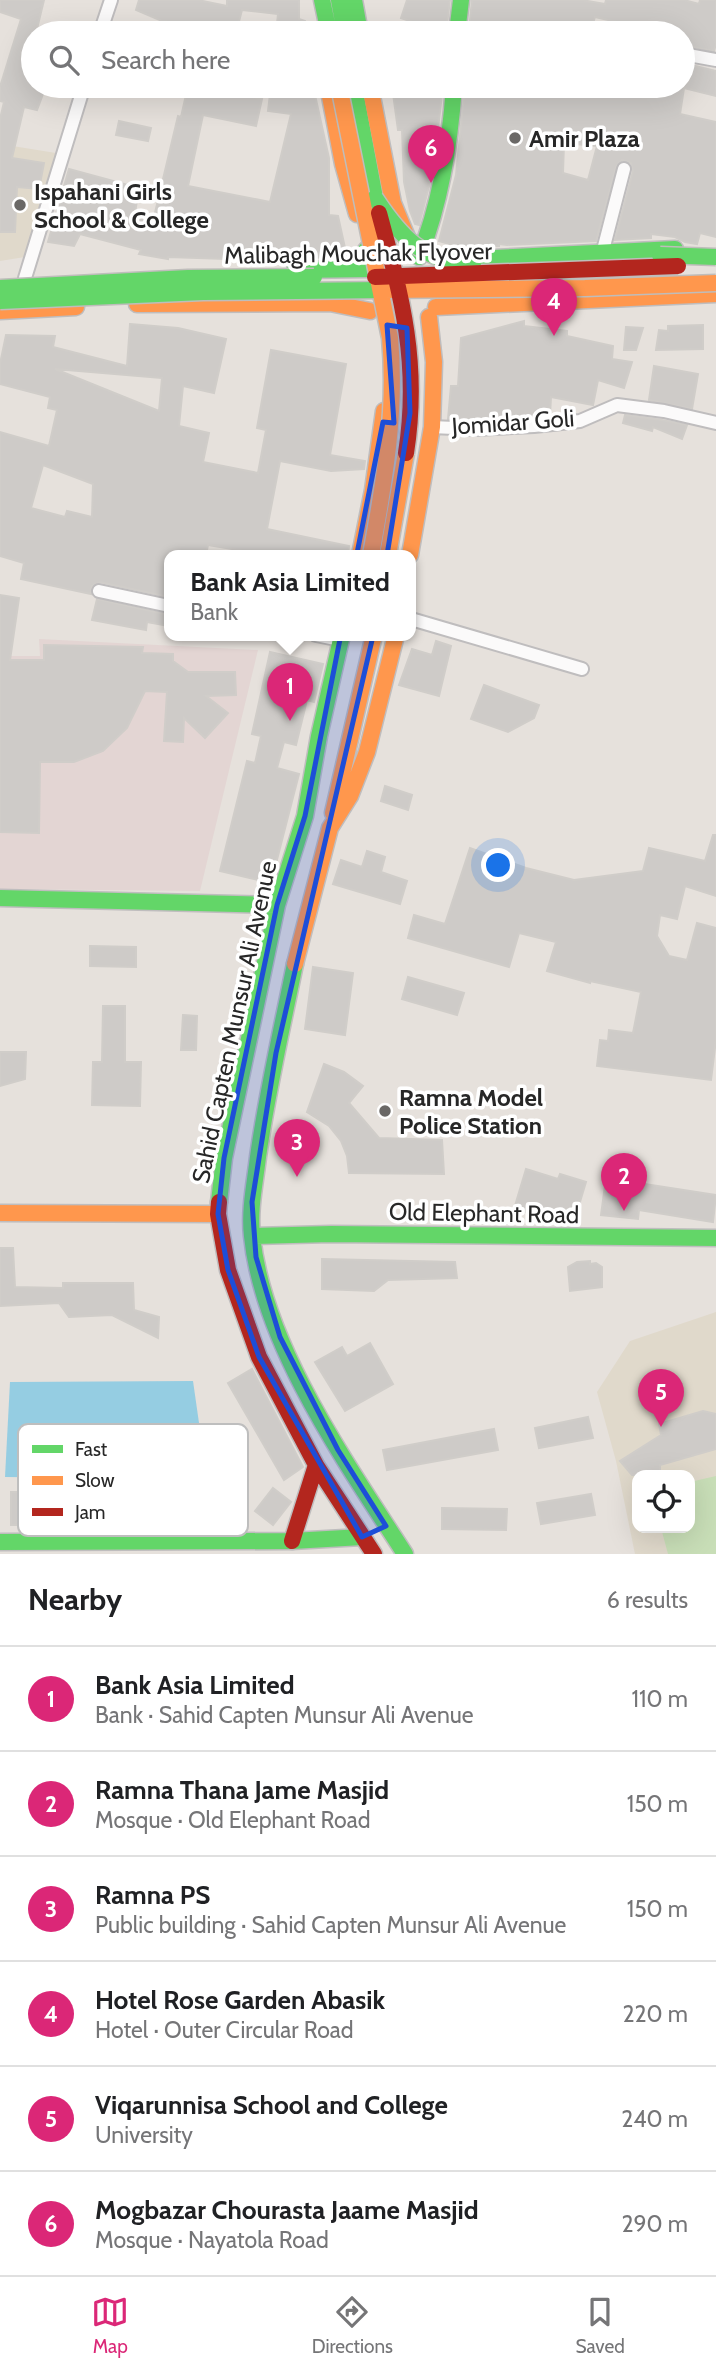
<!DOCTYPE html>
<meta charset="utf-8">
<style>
:root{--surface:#fff;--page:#f6f6f6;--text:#202124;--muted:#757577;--line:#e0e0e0;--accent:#db2777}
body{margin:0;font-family:Cabin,sans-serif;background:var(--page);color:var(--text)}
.controls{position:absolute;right:21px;bottom:21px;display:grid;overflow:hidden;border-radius:14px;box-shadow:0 7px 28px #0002}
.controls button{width:63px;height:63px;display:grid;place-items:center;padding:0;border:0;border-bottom:2px solid var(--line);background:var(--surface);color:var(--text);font:35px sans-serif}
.you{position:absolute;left:499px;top:866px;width:24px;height:24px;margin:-18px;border:5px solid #fff;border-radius:50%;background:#1a73e8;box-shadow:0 0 0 10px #1a73e833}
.badge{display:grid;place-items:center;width:46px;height:46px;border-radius:50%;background:var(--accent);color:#fff;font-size:23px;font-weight:700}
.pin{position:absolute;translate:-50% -58px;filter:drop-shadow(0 2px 4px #0008)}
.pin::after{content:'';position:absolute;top:37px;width:24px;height:21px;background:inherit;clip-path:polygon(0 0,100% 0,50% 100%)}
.popup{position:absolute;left:164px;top:550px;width:252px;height:91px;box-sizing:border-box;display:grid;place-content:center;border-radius:14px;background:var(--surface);filter:drop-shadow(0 2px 5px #0005);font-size:23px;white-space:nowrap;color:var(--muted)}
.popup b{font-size:26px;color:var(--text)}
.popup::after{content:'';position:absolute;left:50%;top:100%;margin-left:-14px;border:14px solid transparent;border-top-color:var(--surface)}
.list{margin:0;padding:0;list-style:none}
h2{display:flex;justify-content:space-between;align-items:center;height:91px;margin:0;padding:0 28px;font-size:30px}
h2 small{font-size:23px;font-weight:400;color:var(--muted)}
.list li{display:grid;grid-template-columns:46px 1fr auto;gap:21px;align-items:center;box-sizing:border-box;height:105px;padding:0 28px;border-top:2px solid var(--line)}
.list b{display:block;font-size:26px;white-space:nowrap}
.list p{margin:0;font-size:23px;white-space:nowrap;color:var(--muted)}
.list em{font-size:23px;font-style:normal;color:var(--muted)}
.icon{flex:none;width:38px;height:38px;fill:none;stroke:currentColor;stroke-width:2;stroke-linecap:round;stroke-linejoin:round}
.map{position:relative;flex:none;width:716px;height:1554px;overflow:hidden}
.search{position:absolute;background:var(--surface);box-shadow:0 7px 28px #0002;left:21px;right:21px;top:21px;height:77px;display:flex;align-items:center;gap:18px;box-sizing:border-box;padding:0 24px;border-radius:38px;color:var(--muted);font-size:26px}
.sheet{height:721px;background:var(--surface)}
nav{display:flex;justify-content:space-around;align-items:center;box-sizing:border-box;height:98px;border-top:2px solid var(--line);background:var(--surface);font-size:19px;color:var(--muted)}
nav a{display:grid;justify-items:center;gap:4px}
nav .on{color:var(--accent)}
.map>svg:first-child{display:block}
.education{fill:#e0d9cb;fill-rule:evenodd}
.medical{fill:#e3d5d3}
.green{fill:#c8deb7}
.water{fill:#95cde2}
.building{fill:#cecbc8;stroke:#d0cdc9;stroke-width:2;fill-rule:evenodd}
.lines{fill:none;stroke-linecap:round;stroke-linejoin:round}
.street-casing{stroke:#bfbdbe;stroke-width:16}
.fast-casing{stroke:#bfbdbe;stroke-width:19}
.slow-casing{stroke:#bfbdbe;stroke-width:19}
.jam-casing{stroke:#bfbdbe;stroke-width:19}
.street{stroke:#fbfafa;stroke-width:12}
.fast{stroke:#63d668;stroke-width:16}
.slow{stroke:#ff974d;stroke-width:16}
.jam{stroke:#b3261e;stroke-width:16}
.fast-bridge-casing{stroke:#bfbdbb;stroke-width:19;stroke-linecap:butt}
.slow-bridge-casing{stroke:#bfbdbb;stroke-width:19;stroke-linecap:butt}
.jam-bridge-casing{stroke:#bfbdbb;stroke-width:19;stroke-linecap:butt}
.fast-bridge{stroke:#63d668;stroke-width:16}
.slow-bridge{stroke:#ff974d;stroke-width:16}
.jam-bridge{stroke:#b3261e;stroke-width:16}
.marked{fill:#1d4ed8;fill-opacity:0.2;stroke:#1d4ed8;stroke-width:5;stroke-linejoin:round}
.poi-dot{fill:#6a6866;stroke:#fff;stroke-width:2.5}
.labels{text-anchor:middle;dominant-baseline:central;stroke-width:7;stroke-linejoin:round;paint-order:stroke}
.poi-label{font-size:24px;font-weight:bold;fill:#272727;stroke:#fff;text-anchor:start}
.street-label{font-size:24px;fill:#272727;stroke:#fff}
.key{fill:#fff;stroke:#bebebe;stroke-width:2}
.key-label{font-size:19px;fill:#272727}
</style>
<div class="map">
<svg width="716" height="1554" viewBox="0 0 716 1554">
<rect width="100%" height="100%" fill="#e6e1dc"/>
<path class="education" d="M0,144L56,153L25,257L0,261Z
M716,1312V1554H635L616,1461L597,1392L630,1341ZM637,1475H690V1528H637Z"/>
<path class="medical" d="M39,639L258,650L200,891L0,889V656H40Z"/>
<path class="green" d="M716,1476V1554H668L661,1528H690V1482Z"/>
<path class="water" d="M193,1381L207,1479L5,1477L10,1382Z"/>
<path class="building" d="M0,0H44L36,33H33V86H46L37,110L24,107L12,158L44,163L39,189L17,187L15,232H0V119L4,102L0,101V87L21,19L0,12Z
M139,0H198L227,6V0H299V19L305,21L306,33H276L278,14L242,10L236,33H216L202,28L162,21L136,10Z
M407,0H450L446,33L401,18Z
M472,0H582L605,4L606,0H684L699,4L700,0H716V44L714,51L683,45V33H628L630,25L595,17L590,33L469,30Z
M683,63L716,71V96L684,88L680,114L716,122V237L700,233L697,244L685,242L675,237L651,234V238L615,240L633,171L631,163L622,160L616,167L596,241L507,245L499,244V246L460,247L439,241L456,175L465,86H683ZM564,143L597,146L588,180L563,173Z
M188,86H214L213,89L262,99L256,126L203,115L188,186L270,202L291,114L268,111L271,86H313L329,158V215L338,216L347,257L295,258L284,264L257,265L258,260L168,257V259L139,254L141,250L80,234L74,246L48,242L69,169L139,188L135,213L154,217L178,116L181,117Z
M392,86H443L433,171L419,225L415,224L410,211L404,182L402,130H398Z
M119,121L151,128L148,141L116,135Z
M524,321V326L567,331V336L613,346L612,359L632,362L624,388L598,380L593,405L551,397L550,415L476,420L448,419L451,386H458L461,338Z
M130,324L178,328L226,339L214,393L183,386L179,426L209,433L203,462L258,473L266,430L257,428L271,350L346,364L330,455L365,461L364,469L331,471L280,461L267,529L349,546L348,555H268L208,545L206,555H169V597L100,582L92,586L91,594L21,579L24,563L0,556V432L49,446L57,410L48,408L50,397L0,384V364L6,335L55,336L53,347L127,366ZM55,369L162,378L159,411ZM43,465L93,484L92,517L67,511L65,517L31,508Z
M703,325V349L656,350L659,330L668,331V326Z
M626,327L643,328L636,350H624Z
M654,366L698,374L692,409L649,400Z
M625,415L662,420L687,425L682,439L653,427L652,431L623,423Z
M0,595L19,598L10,660H44V645L143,647L142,653L173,654V661L188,672H235L236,695L206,696L228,713L205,738L184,718L183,742L164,741L167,692L145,691L127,728L103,751L74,762H40L39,833L0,832Z
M97,599L169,615V626L147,622L146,630L92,620Z
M436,641L451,646L439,696L399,685L412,649L432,655Z
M270,652L323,664L314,702L307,700L296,745L284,742L277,768L299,774L271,883L220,871L247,761L255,763L261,736L252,734Z
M484,685L539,705L534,718L508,732L471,719Z
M385,786L412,795L408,810L381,801Z
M713,835H716V896L685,886L677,919L660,915L657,936L669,956L687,960L697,923L716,928V1040L711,1080L597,1066L600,1040L608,1041L609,1030L633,1033L641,992L590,981V983L547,971L556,942L519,933L509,967L408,938L414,915L445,924L470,848L526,868L574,880L643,871L649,848L705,861Z
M367,851L385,857L381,872L407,881L400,904L333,884L341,860L362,867Z
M90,946L136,947V967L90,966Z
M313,967L353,973L345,1035L305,1029Z
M408,977L464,993L457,1015L402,999Z
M103,1006H125V1062H141L140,1106L92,1105L93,1062H102Z
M183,1015L197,1016L196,1050H181Z
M0,1052H26L25,1079L0,1086Z
M324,1064L344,1072L363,1086L349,1103L379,1138L442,1140L444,1174L349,1173L347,1156L341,1141L329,1126L307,1112Z
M526,1169L558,1179L560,1174L586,1182L573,1225L514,1209Z
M606,1178L716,1195L713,1222L639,1210L638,1219L601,1215Z
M0,1248H13L15,1287L63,1288V1283H133L134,1310L159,1317L158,1338L112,1315L69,1317L59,1303L0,1306Z
M322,1259L455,1262L457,1278L388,1280L374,1291L322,1289Z
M590,1261V1264L596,1263L602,1267V1287L570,1291L568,1267L577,1262Z
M370,1343L393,1384L345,1411L315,1362L342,1347L347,1356Z
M252,1369L303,1467L284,1480L228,1383Z
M703,1411L716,1414V1449L660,1465V1475H632L620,1461L661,1435L659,1424Z
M588,1417L593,1438L539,1448L535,1428Z
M494,1429L498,1450L387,1470L383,1450Z
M273,1488L291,1502L273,1525L255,1511Z
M11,1492H106V1525H11Z
M591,1494L595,1515L541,1524L537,1503Z
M442,1508L507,1509L506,1530L442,1529Z"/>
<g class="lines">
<g class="street-casing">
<path id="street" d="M100,33L111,0
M683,54L716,60
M602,254L624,169
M25,278L84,86
M432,427L476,429L534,426L580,421L617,405L664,411L716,423
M99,591L169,606
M411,619L582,669
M316,635L341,640"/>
</g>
<g class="fast-casing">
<path id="fast" d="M322,0L329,33
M339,0L345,33
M354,0L360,33
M457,33L461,0
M354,86L375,198
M419,257C441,202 450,145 454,86
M454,260L675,249
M295,270L371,269L366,250
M0,898L277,905
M295,964C282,1028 267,1092 258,1157C255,1183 249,1210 252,1236C263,1345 347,1464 405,1554
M219,1202L224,1158L277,905L305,816L319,736L342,635
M252,1236L331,1234L716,1238
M0,1542L292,1541L362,1537"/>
</g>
<g class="slow-casing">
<path id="slow" d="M328,86L343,164L357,214
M370,86L393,203L407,237
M137,304L330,303L370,311
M436,307L716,294
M0,311L76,307
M360,555L373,490L384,411
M410,555L432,427L434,362L429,317
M333,813L374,635
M295,964L330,828L350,796L367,752L396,635
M0,1213L218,1214"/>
</g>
<g class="jam-casing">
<path id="jam" d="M219,1202L218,1214L228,1270L259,1357L316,1465L374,1554
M292,1541L316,1465"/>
</g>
<use href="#street" class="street"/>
<use href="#fast" class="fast"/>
<use href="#slow" class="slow"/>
<use href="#jam" class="jam"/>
<g class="fast-bridge-casing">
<path id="fast-bridge" d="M375,198C402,239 422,260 473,265
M660,255L716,257
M0,288L188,278L314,277
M0,301L203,292L383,290"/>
</g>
<g class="slow-bridge-casing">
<path id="slow-bridge" d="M339,86L390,338C397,412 384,482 371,555
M383,290L585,288L716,283
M388,555L406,453"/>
</g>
<g class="jam-bridge-casing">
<path id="jam-bridge" d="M379,213C402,298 420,364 406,453
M375,277L678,266"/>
</g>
<use href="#fast-bridge" class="fast-bridge"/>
<use href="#slow-bridge" class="slow-bridge"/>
<use href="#jam-bridge" class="jam-bridge"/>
</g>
<path class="marked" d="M387,325L407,328L410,413L376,623L276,1053L252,1202L256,1257L280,1337L338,1450L386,1526L362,1537L259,1357L228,1270L218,1214L224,1158L277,905L305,816L383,422L394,423Z"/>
<g class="poi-dot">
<circle cx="515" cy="138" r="7"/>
<circle cx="20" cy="205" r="7"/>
<circle cx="385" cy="1111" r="7"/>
</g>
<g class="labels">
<g class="poi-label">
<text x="529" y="138">Amir Plaza</text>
<text x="34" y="191">Ispahani Girls<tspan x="34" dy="28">School &amp; College</tspan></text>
<text x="399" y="1097">Ramna Model<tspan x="399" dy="28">Police Station</tspan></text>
</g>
<g class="street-label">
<text transform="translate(358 253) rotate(-1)">Malibagh Mouchak Flyover</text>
<text transform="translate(513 422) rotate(-4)">Jomidar Goli</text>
<text transform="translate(234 1022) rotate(-78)">Sahid Capten Munsur Ali Avenue</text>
<text transform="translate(484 1213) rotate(1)">Old Elephant Road</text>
</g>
</g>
<rect x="18" y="1424" width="230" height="112" rx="10" class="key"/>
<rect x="32" y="1445" width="31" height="8" fill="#63d668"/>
<rect x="32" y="1476" width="31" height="9" fill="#ff974d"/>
<rect x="32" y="1508" width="31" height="8" fill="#b3261e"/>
<g class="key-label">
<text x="75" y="1456">Fast</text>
<text x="75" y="1487">Slow</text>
<text x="75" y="1519">Jam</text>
</g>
</svg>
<div class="controls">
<button><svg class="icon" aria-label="locate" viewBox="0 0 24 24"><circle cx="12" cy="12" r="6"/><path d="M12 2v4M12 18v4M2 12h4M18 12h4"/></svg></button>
</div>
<div class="you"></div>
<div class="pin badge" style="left:290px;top:721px">1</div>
<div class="popup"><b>Bank Asia Limited</b>Bank</div>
<div class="pin badge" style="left:624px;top:1211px">2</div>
<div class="pin badge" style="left:297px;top:1177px">3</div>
<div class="pin badge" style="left:554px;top:336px">4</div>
<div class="pin badge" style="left:661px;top:1427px">5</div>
<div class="pin badge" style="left:431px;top:183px">6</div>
<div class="search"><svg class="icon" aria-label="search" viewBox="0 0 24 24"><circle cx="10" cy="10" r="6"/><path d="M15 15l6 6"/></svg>Search here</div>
</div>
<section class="sheet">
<h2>Nearby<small>6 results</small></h2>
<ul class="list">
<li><span class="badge">1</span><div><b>Bank Asia Limited</b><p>Bank · Sahid Capten Munsur Ali Avenue</p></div><em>110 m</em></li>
<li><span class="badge">2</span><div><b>Ramna Thana Jame Masjid</b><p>Mosque · Old Elephant Road</p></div><em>150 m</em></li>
<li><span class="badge">3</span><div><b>Ramna PS</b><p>Public building · Sahid Capten Munsur Ali Avenue</p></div><em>150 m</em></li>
<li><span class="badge">4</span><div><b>Hotel Rose Garden Abasik</b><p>Hotel · Outer Circular Road</p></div><em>220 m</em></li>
<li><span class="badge">5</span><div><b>Viqarunnisa School and College</b><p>University</p></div><em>240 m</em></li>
<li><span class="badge">6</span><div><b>Mogbazar Chourasta Jaame Masjid</b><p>Mosque · Nayatola Road</p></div><em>290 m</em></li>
</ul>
</section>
<nav>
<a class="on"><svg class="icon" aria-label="map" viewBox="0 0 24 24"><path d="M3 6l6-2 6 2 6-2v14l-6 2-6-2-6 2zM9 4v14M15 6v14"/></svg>Map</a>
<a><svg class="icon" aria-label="directions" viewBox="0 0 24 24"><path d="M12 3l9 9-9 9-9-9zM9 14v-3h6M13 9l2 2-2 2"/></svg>Directions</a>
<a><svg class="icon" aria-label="saved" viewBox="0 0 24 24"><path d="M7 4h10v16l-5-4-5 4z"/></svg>Saved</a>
</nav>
